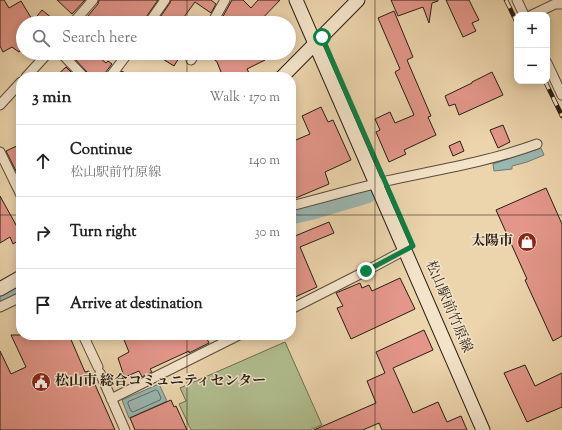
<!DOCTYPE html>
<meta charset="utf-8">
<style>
:root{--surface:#fff;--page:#f2f2f2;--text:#222;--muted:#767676;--line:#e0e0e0}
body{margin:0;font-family:"Sorts Mill Goudy","Noto Serif JP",serif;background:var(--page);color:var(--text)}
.controls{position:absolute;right:12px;top:12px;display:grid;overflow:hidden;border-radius:8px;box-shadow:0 2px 10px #0003}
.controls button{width:36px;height:36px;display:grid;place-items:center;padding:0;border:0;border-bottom:1px solid var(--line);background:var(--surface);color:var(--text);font:20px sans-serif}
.stop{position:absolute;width:12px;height:12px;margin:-9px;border:3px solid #0b8043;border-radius:50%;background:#fff}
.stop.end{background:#0b8043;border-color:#fff;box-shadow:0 1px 4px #0008}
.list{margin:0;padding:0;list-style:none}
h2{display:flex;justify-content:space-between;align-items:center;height:52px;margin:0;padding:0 16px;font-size:17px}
h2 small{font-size:13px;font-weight:400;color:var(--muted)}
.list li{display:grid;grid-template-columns:26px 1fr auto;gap:12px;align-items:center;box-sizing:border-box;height:72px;padding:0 16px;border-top:1px solid var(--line)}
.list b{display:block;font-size:15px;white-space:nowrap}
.list p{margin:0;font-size:13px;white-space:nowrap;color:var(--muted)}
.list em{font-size:13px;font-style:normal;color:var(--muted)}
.icon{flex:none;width:22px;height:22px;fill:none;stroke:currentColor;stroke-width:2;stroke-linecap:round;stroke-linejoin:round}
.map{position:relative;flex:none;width:562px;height:430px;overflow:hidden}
.search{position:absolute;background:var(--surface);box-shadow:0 2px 10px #0003;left:16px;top:16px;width:280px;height:44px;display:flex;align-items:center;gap:10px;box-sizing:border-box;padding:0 14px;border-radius:22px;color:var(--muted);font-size:15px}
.panel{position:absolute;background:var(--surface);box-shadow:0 2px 10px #0003;left:16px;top:72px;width:280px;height:268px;border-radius:16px}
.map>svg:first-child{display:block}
.green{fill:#b1be8f;stroke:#6c6e52}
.water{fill:#9ab7b1;stroke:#6c7a73}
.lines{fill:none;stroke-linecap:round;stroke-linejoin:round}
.shore{stroke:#606a63;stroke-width:1}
.river{stroke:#9ab7b1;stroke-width:19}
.building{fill:#e39689;stroke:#261e15}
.street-casing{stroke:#584c3b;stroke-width:11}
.secondary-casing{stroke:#261e15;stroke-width:15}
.street{stroke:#f3e3c9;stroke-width:9}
.secondary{stroke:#f3e3c9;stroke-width:13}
.rail-casing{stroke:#261e15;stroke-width:4.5}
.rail{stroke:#f3e3c9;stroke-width:3;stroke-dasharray:9;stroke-linecap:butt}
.route{stroke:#0b8043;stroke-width:5}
.grid{fill:none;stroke:#261e15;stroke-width:1;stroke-opacity:0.55}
.labels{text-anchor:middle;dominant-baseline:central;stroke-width:3;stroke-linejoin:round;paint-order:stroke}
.poi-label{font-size:14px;font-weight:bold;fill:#261e15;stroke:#f3e3c9;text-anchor:end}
.street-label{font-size:14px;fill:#261e15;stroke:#f3e3c9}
</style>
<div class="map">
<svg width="562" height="430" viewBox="0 0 562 430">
<rect width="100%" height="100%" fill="#ecd4ac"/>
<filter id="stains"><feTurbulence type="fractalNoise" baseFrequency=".005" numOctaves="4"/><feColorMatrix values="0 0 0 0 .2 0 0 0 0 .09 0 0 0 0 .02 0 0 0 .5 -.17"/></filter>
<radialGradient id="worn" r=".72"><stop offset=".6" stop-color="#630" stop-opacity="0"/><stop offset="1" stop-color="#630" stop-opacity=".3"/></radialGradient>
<path class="green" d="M285,342L322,425L310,430H191L179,404L186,401L180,388Z"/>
<path class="water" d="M541,148L544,155L527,162L512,166V169L494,171L493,164Z
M365,191L368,197L312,213L301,215L300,209Z
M21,284V292L0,303V295Z
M159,384L167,401L129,418L122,400Z"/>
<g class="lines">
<path class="shore" d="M156,390L158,391L161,398L160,400L133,412L131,411L128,404V402Z"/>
<path class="river" d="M291,215L313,210L367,194"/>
</g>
<path class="building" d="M0,0H4L9,8L21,1L33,21L42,10L58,23H23L17,34L23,38V46L19,52L12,47L3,52L0,46Z
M57,0H85L72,14Z
M99,0H158L144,20L143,23H82L98,4Z
M171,0H211L216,4L211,13L195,2L184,17L193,23H156L170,3Z
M232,0H243L251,8L258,0H280L258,23H224L221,20Z
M391,0H438V1L432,3L429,23L423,7L398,16Z
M446,0H469L479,20L472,23L476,31L463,37Z
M394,11L413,57L407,60L431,116L428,117L436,135L404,150L406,154L389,162L376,132L380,130L375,119L390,112L395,123L414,115L395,72L400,69L378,18Z
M69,53H94L106,63L108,61L112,64L105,73L104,77H90L88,73Z
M153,53H182L174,66Z
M207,53H266L265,60L247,69L251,77H223L217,62Z
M66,67L75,76L55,77Z
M122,71L131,77H118Z
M492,72L503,95L459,115L455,104L449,106L445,96L472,83V82Z
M321,107L328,122L333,120L351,160L325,172L329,184L291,200V142L310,134L302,116Z
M503,125L510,142L498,148L490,130Z
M460,141L464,151L453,156L449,146Z
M21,144V181L6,151Z
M546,188L562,224V336L553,341L525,280L527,279L496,210Z
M0,196L21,234V239L13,244L10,237L0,243Z
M329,222L334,233L300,247L317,287L291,299V226L295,236Z
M400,278L415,309L351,339L337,308L343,306L336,293L360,283L362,288L369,285L372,291Z
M424,330L433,350L393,368L413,413L438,402L447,422L461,416L467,430H382L379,423L363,430H314L376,403L367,381L385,373L376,352Z
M11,335H69L85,372L89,371L115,430H0V351L11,374L26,367Z
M122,335H205L209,343L189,353V351L150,369L152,372L142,377L139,371L125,377L123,373L118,358L129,352Z
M525,365L535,386L562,373V407L527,422L504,373Z
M171,400L174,407L176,406L187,430H135L130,418Z"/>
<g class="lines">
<g class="street-casing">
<path id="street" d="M517,0L524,15
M532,15L555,4H562
M73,23L93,0
M149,23L165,0
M212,23L225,0
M61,53L84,77
M191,60L195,53
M547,63L562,95
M26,77L48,53
M110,77L128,53
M0,105L21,82
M0,152L21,195
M291,206C322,198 354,189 386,181C436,170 488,162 537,144
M0,307L21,297
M291,309L366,271L405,250
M83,335L98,367
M100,373L125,430
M111,399L239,335"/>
</g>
<g class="secondary-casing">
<path id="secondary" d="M296,0L483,430
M282,77L358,0
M0,289L21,277"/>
</g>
<use href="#street" class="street"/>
<use href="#secondary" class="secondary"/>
<g class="rail-casing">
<path id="rail" d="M506,0L517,23
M545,81L562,116"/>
</g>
<use href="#rail" class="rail"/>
</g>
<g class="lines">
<path class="route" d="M322,37L413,246L366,271"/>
</g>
<path class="grid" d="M187,0V23M375,0V430M187,53V77M0,215H21M291,215H562M187,335V430"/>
<defs>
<g id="shop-disc" transform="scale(1)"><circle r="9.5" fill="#8f2418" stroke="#f3e3c9"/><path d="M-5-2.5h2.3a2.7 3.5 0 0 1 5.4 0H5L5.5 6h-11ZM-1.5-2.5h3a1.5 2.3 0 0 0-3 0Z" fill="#fff"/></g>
<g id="civic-disc" transform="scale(1)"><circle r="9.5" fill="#8f2418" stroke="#f3e3c9"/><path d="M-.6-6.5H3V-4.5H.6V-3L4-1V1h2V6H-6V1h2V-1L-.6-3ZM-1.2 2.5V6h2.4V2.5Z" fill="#fff"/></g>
</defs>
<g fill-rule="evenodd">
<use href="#shop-disc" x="527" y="242"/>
<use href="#civic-disc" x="41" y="382"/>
</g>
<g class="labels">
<g class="poi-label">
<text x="513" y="242">太陽市</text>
<text x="55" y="382" text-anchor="start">松山市 総合コミュニティセンター</text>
</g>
<g class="street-label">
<text transform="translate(448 307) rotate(67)">松山駅前竹原線</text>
</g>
</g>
<rect width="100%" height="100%" filter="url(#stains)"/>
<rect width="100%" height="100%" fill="url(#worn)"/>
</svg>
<div class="controls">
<button>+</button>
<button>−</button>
</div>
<div class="stop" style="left:322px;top:37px"></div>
<div class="stop end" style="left:366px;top:271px"></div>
<div class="search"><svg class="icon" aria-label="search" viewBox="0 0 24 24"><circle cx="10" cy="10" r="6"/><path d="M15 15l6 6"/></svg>Search here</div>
<section class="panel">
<h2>3 min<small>Walk · 170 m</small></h2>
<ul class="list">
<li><svg class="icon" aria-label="ahead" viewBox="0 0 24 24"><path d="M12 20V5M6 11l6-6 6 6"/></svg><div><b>Continue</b><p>松山駅前竹原線</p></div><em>140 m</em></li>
<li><svg class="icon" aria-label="right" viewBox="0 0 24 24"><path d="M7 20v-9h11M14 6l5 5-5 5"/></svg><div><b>Turn right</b></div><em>30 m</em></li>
<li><svg class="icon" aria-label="arrive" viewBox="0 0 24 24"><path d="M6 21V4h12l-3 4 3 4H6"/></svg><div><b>Arrive at destination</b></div></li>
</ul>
</section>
</div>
